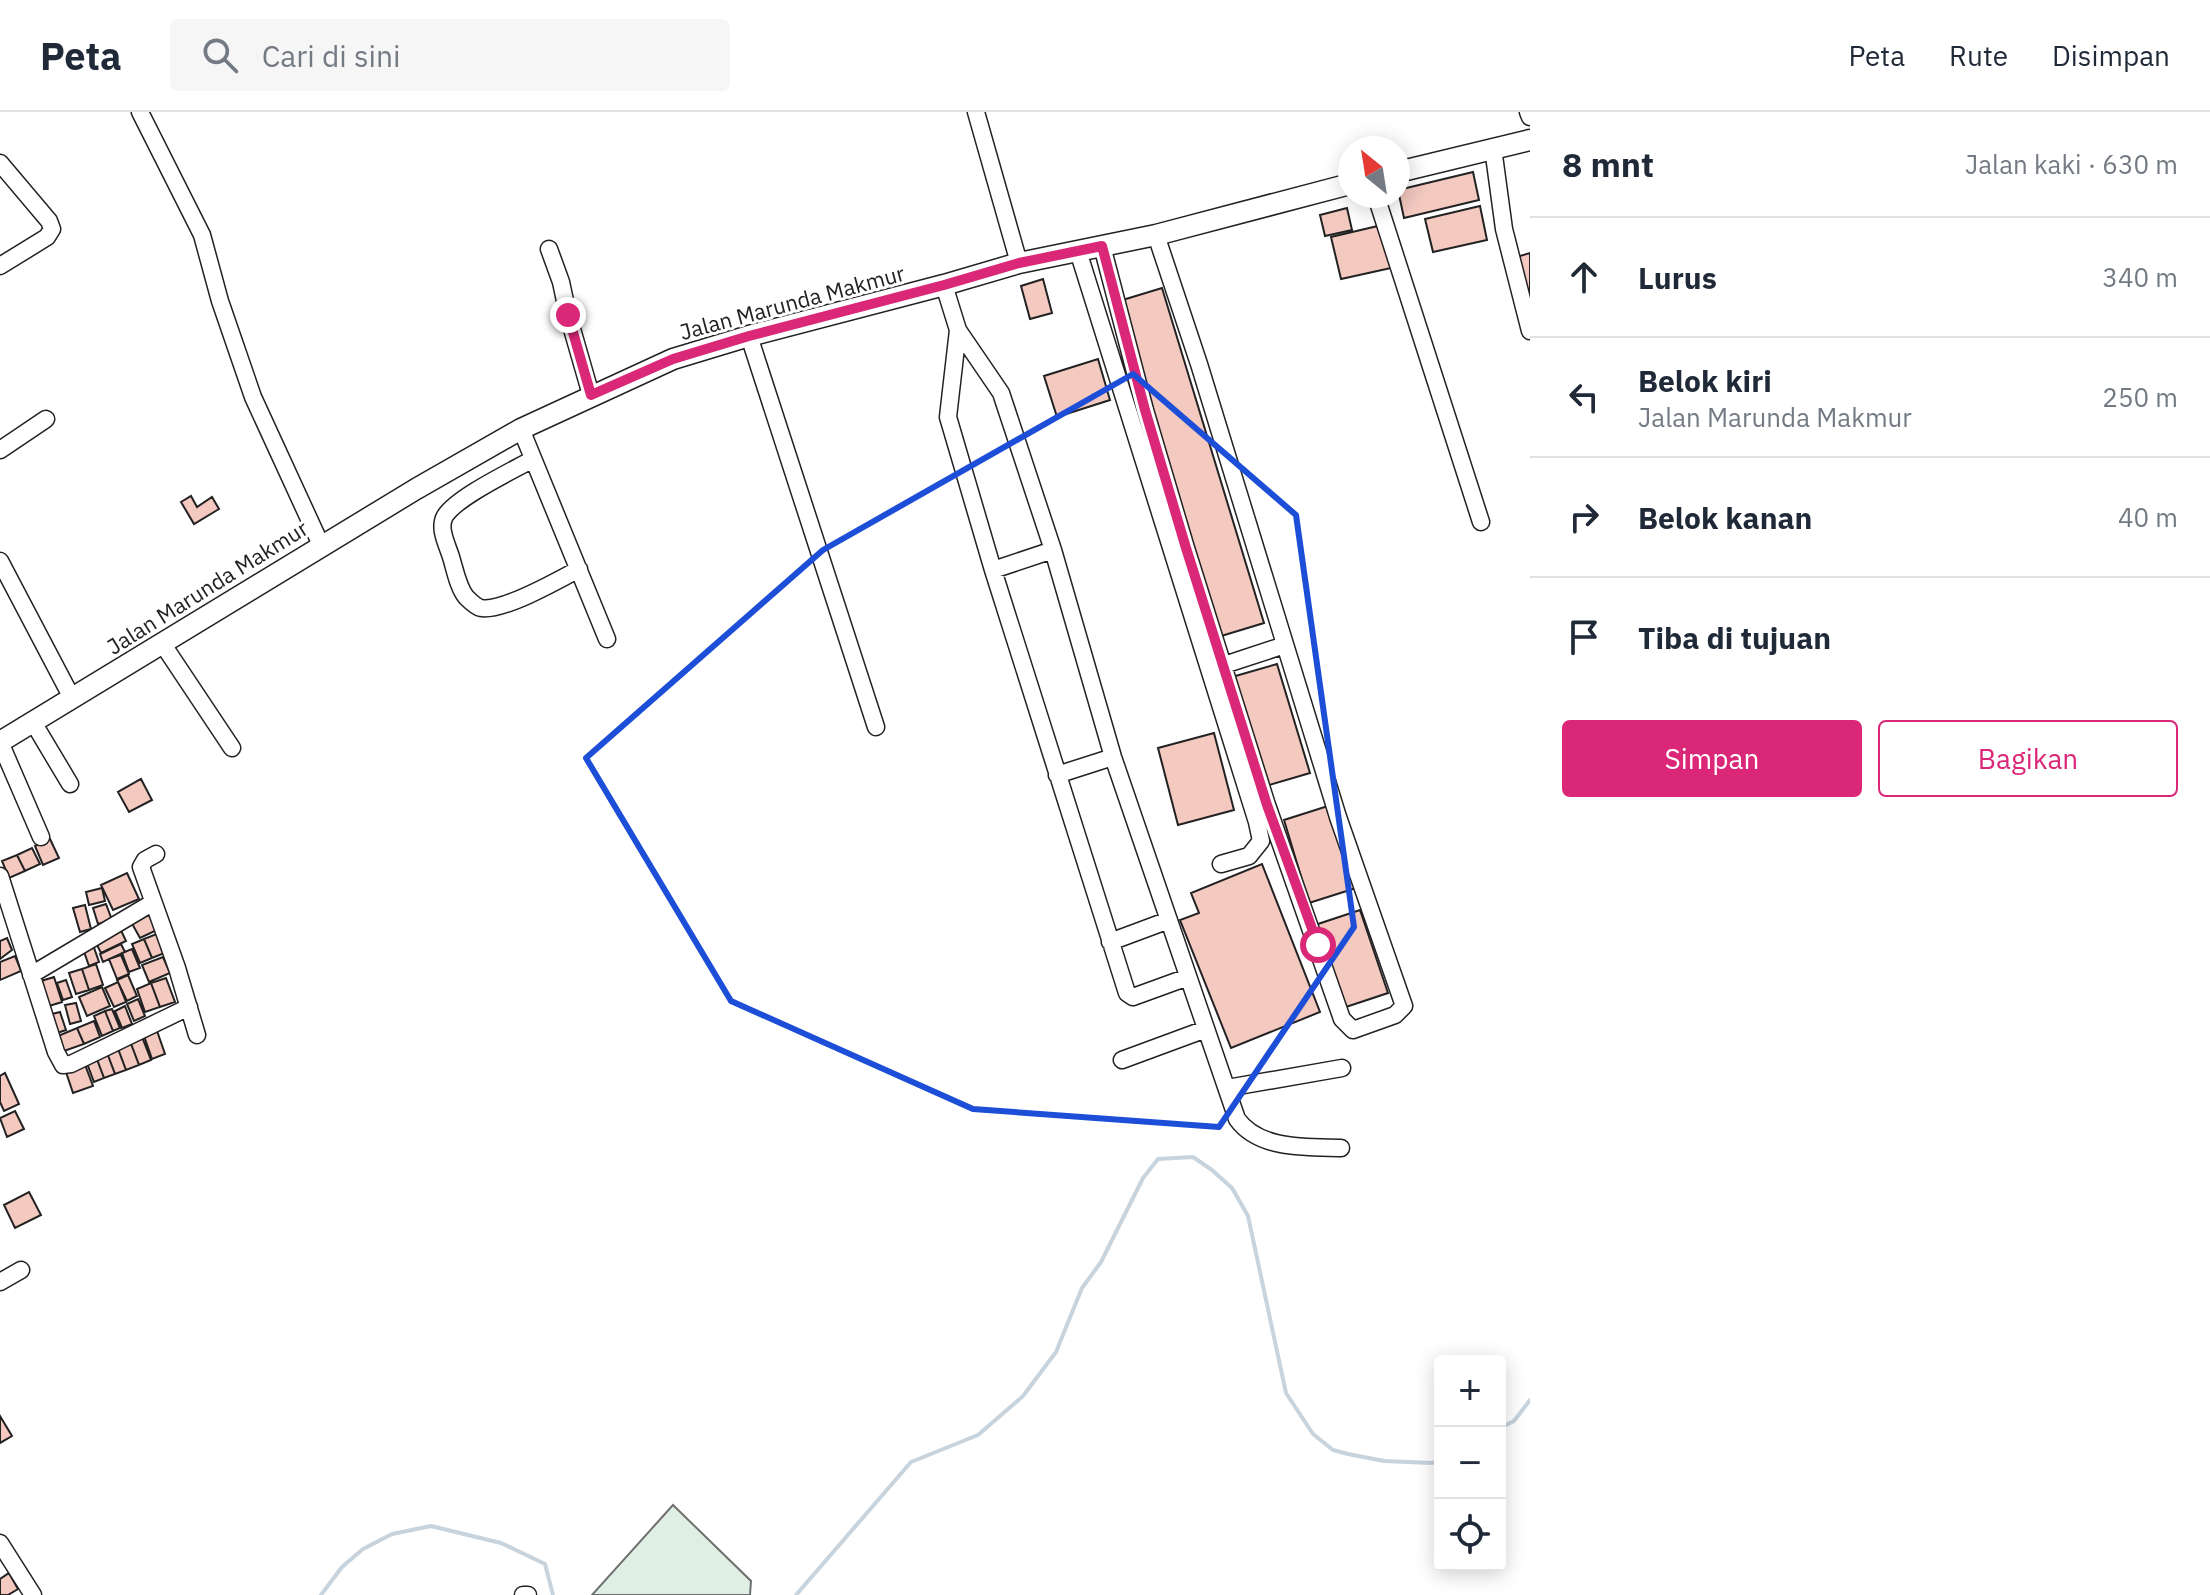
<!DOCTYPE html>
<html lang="id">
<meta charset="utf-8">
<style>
:root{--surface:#fff;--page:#f6f6f7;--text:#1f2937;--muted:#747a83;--line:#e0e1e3;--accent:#db2777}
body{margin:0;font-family:"IBM Plex Sans",sans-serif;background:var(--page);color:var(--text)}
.controls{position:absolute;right:24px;bottom:24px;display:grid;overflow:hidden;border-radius:8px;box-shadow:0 4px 20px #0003}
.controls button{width:72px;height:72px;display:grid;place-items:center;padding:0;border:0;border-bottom:2px solid var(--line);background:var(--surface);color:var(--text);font:40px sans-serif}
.compass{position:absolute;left:1338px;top:24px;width:72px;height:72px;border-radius:50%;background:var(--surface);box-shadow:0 4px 20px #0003;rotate:330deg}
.stop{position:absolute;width:24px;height:24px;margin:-18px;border:6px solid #db2777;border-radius:50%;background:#fff}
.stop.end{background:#db2777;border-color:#fff;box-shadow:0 2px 8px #0008}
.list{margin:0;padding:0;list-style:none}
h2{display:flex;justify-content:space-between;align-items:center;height:104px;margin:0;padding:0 32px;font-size:34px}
h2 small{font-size:26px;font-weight:400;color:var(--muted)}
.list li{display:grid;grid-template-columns:52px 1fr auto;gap:24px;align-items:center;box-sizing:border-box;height:120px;padding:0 32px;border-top:2px solid var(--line)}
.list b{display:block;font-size:30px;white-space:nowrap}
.list p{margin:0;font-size:26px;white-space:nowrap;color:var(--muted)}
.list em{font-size:26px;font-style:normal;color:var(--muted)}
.actions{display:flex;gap:16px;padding:24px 32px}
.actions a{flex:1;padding:18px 0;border:2px solid var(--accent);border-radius:8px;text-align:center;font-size:28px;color:var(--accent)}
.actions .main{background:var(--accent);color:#fff}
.icon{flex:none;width:44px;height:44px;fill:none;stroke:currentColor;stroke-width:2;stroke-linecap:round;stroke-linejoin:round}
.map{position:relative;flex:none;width:1530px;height:1483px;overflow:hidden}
header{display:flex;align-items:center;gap:48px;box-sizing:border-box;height:112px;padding:0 40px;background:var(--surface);border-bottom:2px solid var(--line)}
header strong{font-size:38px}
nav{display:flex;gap:44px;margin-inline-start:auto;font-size:28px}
.search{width:560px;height:72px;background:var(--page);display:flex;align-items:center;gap:20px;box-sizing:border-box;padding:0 28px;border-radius:8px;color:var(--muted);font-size:30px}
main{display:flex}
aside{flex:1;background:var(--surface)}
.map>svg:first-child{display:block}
.green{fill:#e0efe3;stroke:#6f6f6f;stroke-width:2}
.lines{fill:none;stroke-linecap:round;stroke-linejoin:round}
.stream{stroke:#c7d3dd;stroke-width:4}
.building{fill:#f3c9c0;stroke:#222;stroke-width:2}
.minor-casing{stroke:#222;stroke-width:19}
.major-casing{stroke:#222;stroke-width:23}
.minor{stroke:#fff;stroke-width:16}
.major{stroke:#fff;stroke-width:20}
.route{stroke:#db2777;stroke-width:10}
.marked{fill:none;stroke:#1d4ed8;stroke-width:6;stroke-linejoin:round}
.labels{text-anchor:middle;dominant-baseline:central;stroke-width:6;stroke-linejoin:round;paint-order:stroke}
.street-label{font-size:22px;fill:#222;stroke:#fff}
</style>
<header>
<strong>Peta</strong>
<div class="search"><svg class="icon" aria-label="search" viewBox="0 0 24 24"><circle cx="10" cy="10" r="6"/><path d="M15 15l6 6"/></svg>Cari di sini</div>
<nav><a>Peta</a><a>Rute</a><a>Disimpan</a></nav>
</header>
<main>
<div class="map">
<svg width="1530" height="1483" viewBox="0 0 1530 1483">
<rect width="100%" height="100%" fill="#fff"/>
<path class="green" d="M673,1393L751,1469L750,1483H592Z"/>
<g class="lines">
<path class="stream" d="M1500,1316L1514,1309L1530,1288
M321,1483L342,1455L363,1437L392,1422L431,1414L501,1431L545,1452L553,1483
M796,1483L911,1350L978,1323L1023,1284L1056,1240L1082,1176L1101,1150L1143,1066L1158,1047L1193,1045L1212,1058L1232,1076L1248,1104L1286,1281L1313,1322L1333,1338L1348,1342L1384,1349L1432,1351L1440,1348"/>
</g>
<path class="building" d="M1473,60L1479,88L1404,106L1398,78Z
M1480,94L1487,128L1433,140L1425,107Z
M1347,96L1352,118L1325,124L1320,103Z
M1382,113L1391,156L1341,167L1331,125Z
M1530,141V203L1513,146Z
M1043,167L1052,201L1030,207L1021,174Z
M1162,176L1264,511L1218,525L1116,190Z
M1098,247L1110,288L1057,305L1044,264Z
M191,384L197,395L212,385L219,397L194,412L181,390Z
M1277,552L1310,661L1266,674L1232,565Z
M1214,621L1234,698L1178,713L1158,636Z
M141,667L152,688L129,700L118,680Z
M1331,693L1356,776L1309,791L1284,708Z
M50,727L59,746L43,753L35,734Z
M32,736L40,752L25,759L17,743Z
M17,743L25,759L9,766L2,749Z
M1262,752L1320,900L1231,936L1180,808L1199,801L1191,781Z
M127,761L139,787L113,798L101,773Z
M102,776L105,789L89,793L86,780Z
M106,792L112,808L98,812L93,796Z
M85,793L91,817L80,820L73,796Z
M149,798L159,817L140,826L130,808Z
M1360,798L1388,881L1343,896L1315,813Z
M119,814L126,829L101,841L94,827Z
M159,821L167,840L152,846L144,827Z
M7,826L12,838L0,847V829Z
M144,827L152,846L140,851L132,832Z
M92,830L99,850L89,854L82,834Z
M121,832L125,840L103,850L100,842Z
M132,837L140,856L129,860L122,841Z
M121,843L129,862L117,867L109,847Z
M15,844L21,859L0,868V850Z
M163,845L170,861L149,870L142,853Z
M96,852L103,873L89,878L82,857Z
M82,857L89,878L76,882L69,861Z
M128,863L137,884L127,889L117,868Z
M54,865L62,890L49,894L41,869Z
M166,866L175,890L160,895L151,871Z
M66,868L72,885L63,888L57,871Z
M118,870L126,890L114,895L105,876Z
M151,871L160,895L145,900L137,877Z
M102,875L110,894L87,904L79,885Z
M138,887L145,904L134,909L127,892Z
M76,891L81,909L70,912L65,893Z
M125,894L132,912L122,916L115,899Z
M112,897L120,916L113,919L105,899Z
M105,899L113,919L102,924L94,904Z
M60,900L66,918L54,922L48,903Z
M94,909L100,925L84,932L77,916Z
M77,916L84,932L64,939L58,924Z
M156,916L165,942L152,947L143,921Z
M142,925L151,948L139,953L130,929Z
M130,929L139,953L126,958L117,934Z
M117,934L126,958L115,962L106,938Z
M106,938L115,962L104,966L95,942Z
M95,942L104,966L94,970L85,946Z
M84,950L93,974L73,981L65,957Z
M5,961L19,992L4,999L0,990V964Z
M15,999L24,1017L7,1025L0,1006Z
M29,1080L41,1103L15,1116L4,1093Z
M0,1304L12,1324L0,1331Z
M9,1461L18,1477L8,1483H0V1467Z"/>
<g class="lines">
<g class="minor-casing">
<path id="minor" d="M140,0L202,123L220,189L253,285L321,433
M976,0L1019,151
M1528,0L1530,5
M1493,36L1504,117L1530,219
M1376,84L1481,410
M1102,134L1145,298L1186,436L1267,693L1342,907L1353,918L1395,903L1404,894L1338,705L1199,252L1156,123
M549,137L561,170L568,203L591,283
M1078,139L1257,710L1261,729L1249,744L1221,752
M0,154L47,125L52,117L49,109L0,51
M944,173L958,218L1001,281L1053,438L1113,645L1237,1007C1259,1038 1307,1035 1341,1036
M958,218L948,305L993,458L1127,881L1133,885L1188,865
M749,224L876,615
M521,317L607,527
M0,338L46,307
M533,347C512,359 457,385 445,404C438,416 447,432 451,445C455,458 458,475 466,485C470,489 476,495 481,496C502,500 559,468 579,457
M0,449L72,586
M993,458L1053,438
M162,531L232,636
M1224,553L1285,533
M33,610L70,672
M0,630L41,725
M1057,663L1113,645
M156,742L145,748L141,755L177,856L197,923
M0,764L56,940L63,953L71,952L189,895
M1110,830L1169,808
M31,863L152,791
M1122,948L1206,917
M1227,976L1342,956
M0,1170L21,1158
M0,1431L33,1483
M523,1483H528"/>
</g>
<g class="major-casing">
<path id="major" d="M1398,60L1530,28
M0,630L416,377L521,317L673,247L749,224L944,173L1019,151L1156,123L1350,72"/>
</g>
<use href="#minor" class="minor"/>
<use href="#major" class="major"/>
</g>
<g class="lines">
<path class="route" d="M568,203L591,283L673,247L749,224L944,173L1019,151L1102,134L1145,298L1186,436L1267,693L1318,833"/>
</g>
<path class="marked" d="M1133,262L1296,403L1354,815L1219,1015L973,997L731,889L586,646L823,438Z"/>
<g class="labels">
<g class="street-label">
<text transform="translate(792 190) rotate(-15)">Jalan Marunda Makmur</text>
<text transform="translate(207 475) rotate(-32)">Jalan Marunda Makmur</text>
</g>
</g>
</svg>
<div class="controls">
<button>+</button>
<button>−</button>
<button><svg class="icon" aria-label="locate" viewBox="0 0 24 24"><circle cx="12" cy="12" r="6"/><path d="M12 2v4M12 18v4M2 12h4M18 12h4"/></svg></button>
</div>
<svg class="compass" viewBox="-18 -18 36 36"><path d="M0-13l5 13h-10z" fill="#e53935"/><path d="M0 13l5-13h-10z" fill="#747a83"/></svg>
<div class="stop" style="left:1318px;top:833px"></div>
<div class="stop end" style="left:568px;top:203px"></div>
</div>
<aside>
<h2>8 mnt<small>Jalan kaki · 630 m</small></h2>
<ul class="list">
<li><svg class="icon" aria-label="ahead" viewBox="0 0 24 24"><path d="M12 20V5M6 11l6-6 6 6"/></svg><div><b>Lurus</b></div><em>340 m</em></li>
<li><svg class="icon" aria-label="left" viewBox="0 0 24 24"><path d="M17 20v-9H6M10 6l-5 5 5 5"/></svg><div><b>Belok kiri</b><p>Jalan Marunda Makmur</p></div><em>250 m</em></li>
<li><svg class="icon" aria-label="right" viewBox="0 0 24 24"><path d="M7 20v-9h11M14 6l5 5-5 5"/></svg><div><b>Belok kanan</b></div><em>40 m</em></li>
<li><svg class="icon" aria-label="arrive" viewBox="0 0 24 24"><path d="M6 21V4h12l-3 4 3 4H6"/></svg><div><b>Tiba di tujuan</b></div></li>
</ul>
<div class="actions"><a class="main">Simpan</a><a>Bagikan</a></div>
</aside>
</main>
